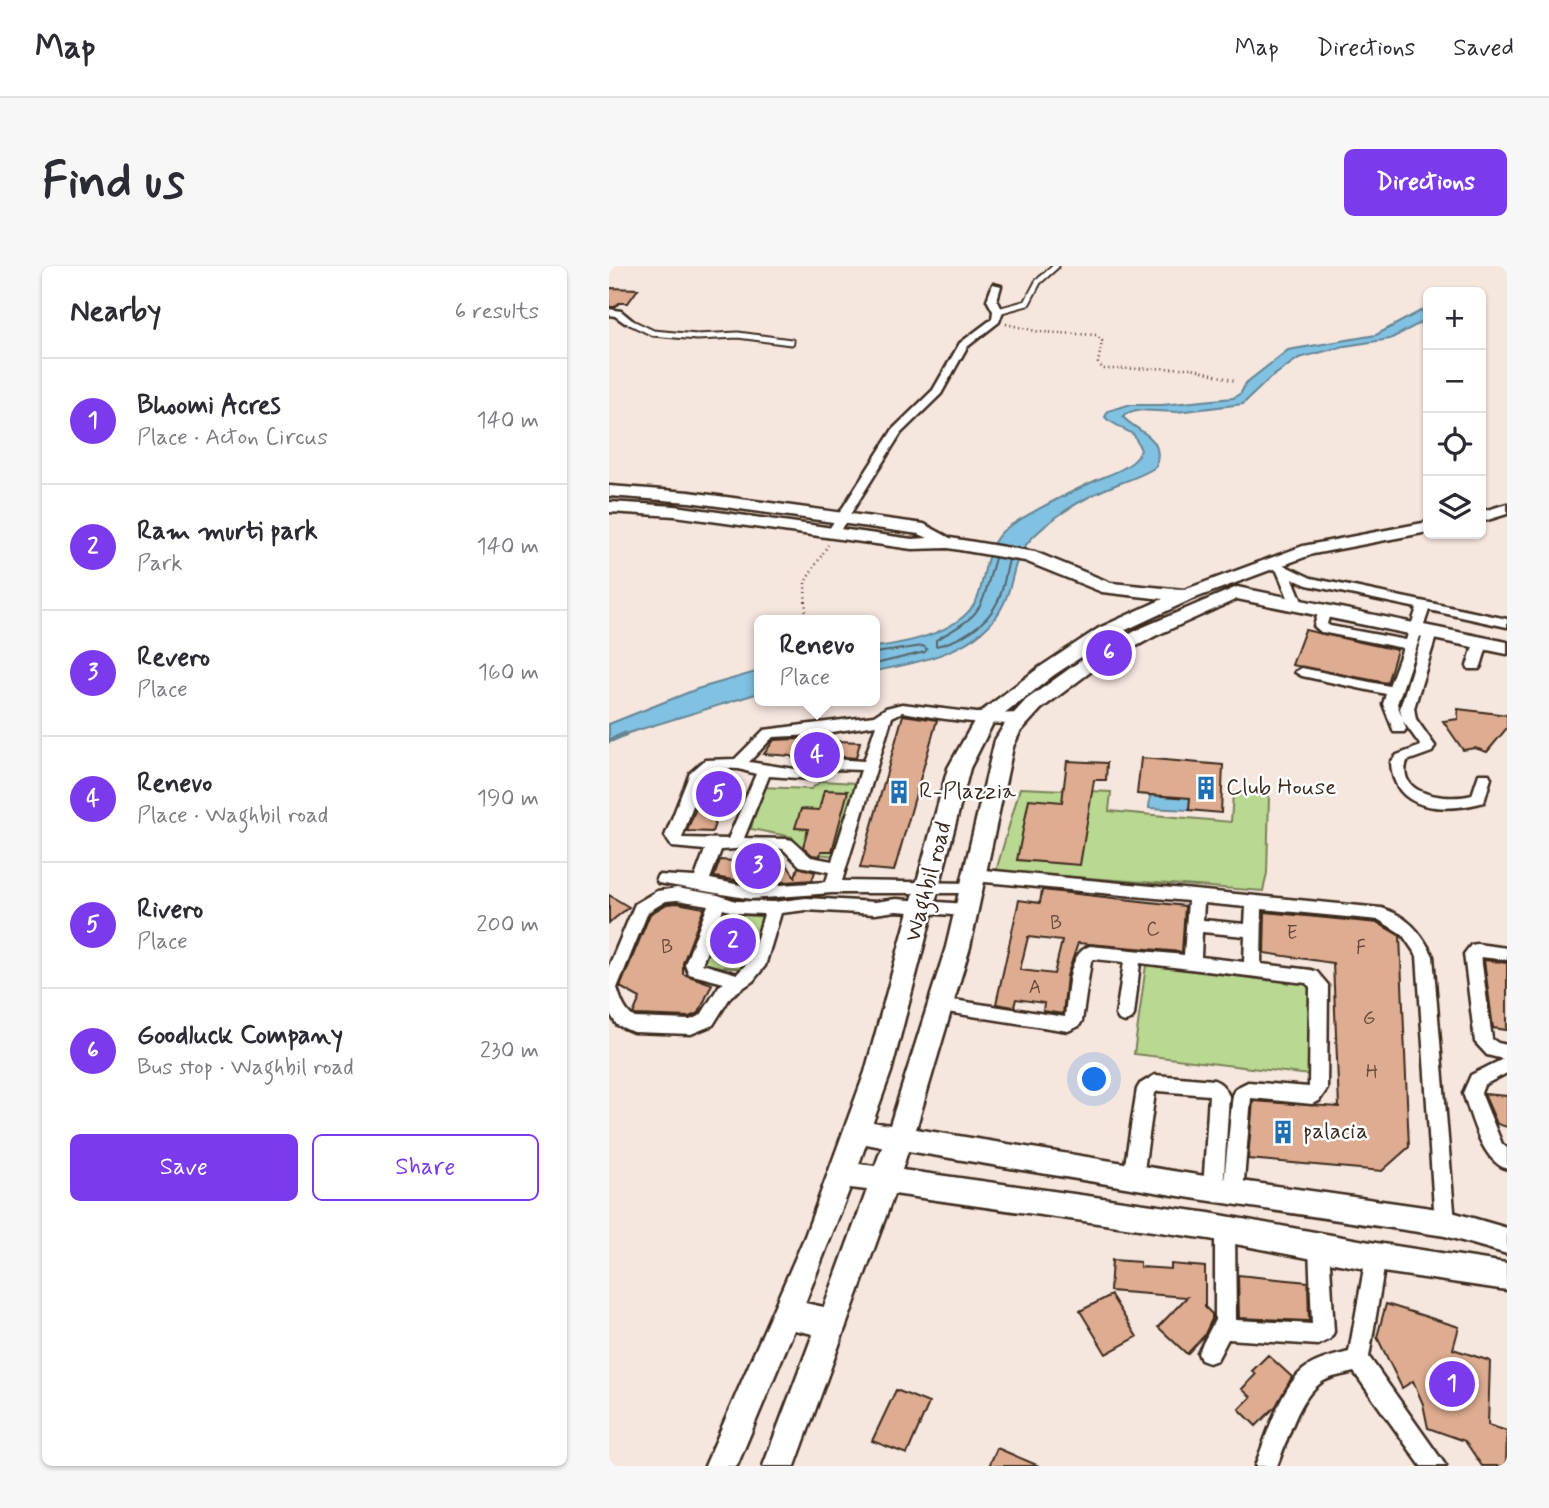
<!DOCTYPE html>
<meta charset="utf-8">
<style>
:root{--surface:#fff;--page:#f7f7f7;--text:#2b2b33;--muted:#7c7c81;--line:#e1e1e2;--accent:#7c3aed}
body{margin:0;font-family:Mynerve,sans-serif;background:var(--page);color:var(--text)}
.controls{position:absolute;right:21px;top:21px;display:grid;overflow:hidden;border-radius:10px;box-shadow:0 2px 5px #0004}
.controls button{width:63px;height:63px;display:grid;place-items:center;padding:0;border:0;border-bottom:2px solid var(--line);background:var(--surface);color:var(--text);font:35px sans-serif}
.you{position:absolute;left:486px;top:814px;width:24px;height:24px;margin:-18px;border:5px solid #fff;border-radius:50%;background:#1a73e8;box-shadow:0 0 0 10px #1a73e833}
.badge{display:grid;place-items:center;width:46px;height:46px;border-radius:50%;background:var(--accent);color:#fff;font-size:23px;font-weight:700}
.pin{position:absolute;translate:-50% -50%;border:4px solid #fff;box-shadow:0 2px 7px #0006}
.popup{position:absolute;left:145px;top:349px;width:126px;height:91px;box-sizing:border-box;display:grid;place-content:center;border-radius:10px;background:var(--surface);filter:drop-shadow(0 2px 5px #0005);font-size:23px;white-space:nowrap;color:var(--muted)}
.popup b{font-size:26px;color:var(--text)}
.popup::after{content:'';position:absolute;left:50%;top:100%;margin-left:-14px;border:14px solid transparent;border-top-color:var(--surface)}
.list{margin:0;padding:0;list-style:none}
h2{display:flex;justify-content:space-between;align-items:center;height:91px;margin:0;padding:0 28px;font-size:30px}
h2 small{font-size:23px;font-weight:400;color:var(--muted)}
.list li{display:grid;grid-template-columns:46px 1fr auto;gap:21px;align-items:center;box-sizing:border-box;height:126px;padding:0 28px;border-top:2px solid var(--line)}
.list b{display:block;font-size:26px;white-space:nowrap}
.list p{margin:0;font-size:23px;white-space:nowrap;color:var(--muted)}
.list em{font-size:23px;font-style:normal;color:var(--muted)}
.actions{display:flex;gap:14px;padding:21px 28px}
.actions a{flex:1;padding:16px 0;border:2px solid var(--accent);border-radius:10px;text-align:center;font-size:24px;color:var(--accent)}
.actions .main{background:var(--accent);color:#fff}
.icon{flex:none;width:38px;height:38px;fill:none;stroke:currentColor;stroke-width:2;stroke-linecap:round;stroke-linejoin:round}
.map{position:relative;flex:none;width:898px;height:1200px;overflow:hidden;border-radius:10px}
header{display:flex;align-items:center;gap:42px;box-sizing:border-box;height:98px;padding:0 35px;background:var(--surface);border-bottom:2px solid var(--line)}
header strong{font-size:33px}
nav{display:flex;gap:38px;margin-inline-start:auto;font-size:24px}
.intro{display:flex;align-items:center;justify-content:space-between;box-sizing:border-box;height:168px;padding:0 42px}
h1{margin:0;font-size:49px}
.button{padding:18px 32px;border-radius:10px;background:var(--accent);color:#fff;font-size:24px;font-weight:700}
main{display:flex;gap:42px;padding:0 42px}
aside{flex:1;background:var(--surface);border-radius:10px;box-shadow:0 2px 5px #0004}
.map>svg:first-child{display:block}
.green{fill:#b9d891;stroke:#7a8158;stroke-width:2}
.water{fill:#81c1e1;stroke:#658593;stroke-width:2}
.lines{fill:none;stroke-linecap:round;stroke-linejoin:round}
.shore{stroke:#57666c;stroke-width:2}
.stream{stroke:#658593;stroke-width:5}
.building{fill:#deac90;stroke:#3b2a1e;stroke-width:2;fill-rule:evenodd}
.lane-casing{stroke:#3b2a1e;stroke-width:9}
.street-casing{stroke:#3b2a1e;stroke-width:5}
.secondary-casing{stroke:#3b2a1e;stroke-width:5}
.path{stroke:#3b2a1e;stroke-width:2.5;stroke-dasharray:1 3.5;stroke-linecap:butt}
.lane{stroke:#fff;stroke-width:5}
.street{fill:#fff;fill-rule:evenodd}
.secondary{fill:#fff;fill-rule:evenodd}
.labels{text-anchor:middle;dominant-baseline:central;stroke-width:5;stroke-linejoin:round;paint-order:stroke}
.number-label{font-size:19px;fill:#644a3a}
.poi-label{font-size:23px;fill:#3b2a1e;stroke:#fff;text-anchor:start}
.street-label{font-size:23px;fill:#3b2a1e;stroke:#fff}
</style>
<header>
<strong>Map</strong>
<nav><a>Map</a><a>Directions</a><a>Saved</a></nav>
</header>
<div class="intro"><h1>Find us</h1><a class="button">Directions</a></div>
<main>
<aside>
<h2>Nearby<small>6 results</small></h2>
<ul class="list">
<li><span class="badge">1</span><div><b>Bhoomi Acres</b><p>Place · Acton Circus</p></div><em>140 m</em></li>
<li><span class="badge">2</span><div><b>Ram murti park</b><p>Park</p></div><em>140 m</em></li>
<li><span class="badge">3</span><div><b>Revero</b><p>Place</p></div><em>160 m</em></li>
<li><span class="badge">4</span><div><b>Renevo</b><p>Place · Waghbil road</p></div><em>190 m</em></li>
<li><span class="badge">5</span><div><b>Rivero</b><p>Place</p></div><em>200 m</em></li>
<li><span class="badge">6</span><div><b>Goodluck Company</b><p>Bus stop · Waghbil road</p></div><em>230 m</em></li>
</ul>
<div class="actions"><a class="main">Save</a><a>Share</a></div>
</aside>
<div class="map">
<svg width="898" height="1200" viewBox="0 0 898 1200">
<rect width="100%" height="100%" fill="#f5e6de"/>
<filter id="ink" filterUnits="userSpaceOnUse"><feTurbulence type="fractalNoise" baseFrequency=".0143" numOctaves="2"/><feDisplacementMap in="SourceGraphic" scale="14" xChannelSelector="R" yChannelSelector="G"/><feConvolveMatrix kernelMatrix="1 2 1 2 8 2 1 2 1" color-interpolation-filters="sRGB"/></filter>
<g filter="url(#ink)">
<path class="green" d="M212,515L247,517L226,590L190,586L183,571L142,563L151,521L202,523Z
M411,522L502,526L500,545L622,556L624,527L660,530L658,607L654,625L387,605Z
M111,647L157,651L138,703L91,699Z
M537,699L702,718L700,809L525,788Z"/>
<path class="water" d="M819,41V53L781,73L736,80L690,92L660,113L634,138L568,146L527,144L516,148L514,151C530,168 556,169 547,201C530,212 512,216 494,224C470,235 446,250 427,268C400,293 408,311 394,339C373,384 310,397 266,405V381C300,377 358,365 370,328C377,305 377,276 399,261C425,244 452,231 479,218C492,211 506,208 518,200C525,196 529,192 532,184L525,169L499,154L496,151L499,145L519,139H553L624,132L632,127L637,117L679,84L767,69Z
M150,405V427L0,473V458L88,423Z
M582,517L580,544L540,542L541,529L556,530Z"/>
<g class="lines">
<path class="shore" d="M386,292C371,344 377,346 327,374V380C351,375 377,359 388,337C395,324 396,308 400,294
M266,387L314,380L318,383L316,386L266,398"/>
<path class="stream" d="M0,475L16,468"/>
</g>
<path class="building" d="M0,22L29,23L19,37H10L6,41H0Z
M696,364L788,384L778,417L683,399Z
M849,443L898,449V462L878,486L866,482L854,484L834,455L849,453Z
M294,449L328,454L285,605L251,602Z
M186,473L229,475L251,476L247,492L224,490L226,487L211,495L192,501L182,490L155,488L165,474Z
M532,492L614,499L612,547L580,544L581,532L528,528Z
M458,495L498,497L497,514H485L471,599L408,594L420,533L453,536Z
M105,505H123L119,521L134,532L131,538L110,546L103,566L78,565L100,509Z
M215,524L239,525L223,585H212L211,590L203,589L194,581L199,563L186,562L192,543L210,544Z
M159,584L169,585L186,611L189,601L206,606L203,614L150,618L105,611L111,594L140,596Z
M433,624L576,640L573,686L469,677L458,710L454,748L434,745L435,737L407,733L405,741L387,738L410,634L431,637ZM419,671L453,675L445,708L411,704Z
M0,629L20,641L0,657Z
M68,637L95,642L74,697V708L103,718L90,747L80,751L27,749L24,748L31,732L11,721L41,648L58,638Z
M656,646L769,657L791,670L800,881L773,905L639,893L644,835L730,841L724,697L655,687Z
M875,694L898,697V764L884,762Z
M875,828L898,830V861L888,858Z
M503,994L531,996V1001L562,1003V998L596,1001V1041L603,1048V1053L595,1070L578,1088L549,1061L578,1031L501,1025Z
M629,1009L699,1016L700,1055L630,1052Z
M502,1029L528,1071L497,1088L471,1045Z
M777,1038L850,1061L844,1083L881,1095L879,1159L898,1165L897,1200H873L856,1175L819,1162L814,1138L804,1115L793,1122L768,1071Z
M659,1089L683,1111L667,1140L647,1160L630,1143L642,1131L633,1123L647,1108L643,1105Z
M287,1124L320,1137L298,1188L263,1175Z
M388,1182L430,1200H380Z"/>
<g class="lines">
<g class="lane-casing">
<path id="lane" d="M389,45L418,37L429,16L447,0
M19,55L44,67L88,71L129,69L182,76"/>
</g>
<g class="street-casing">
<path id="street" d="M384,18L392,20L388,34L394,45L390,56L358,81L332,128L292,167L227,271H219L217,268L284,163L324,124L351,77L383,53L384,45L378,34Z
M0,43L12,45L24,55L16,57L6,50L0,49Z
M664,294L702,312L898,353V361L820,344L788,438L793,451L791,442L814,367L821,363L826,364L828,367L805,442L807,453L826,480L823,486L798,495C786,531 841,535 863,529L870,508H880L882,512L875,536C839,546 784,548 782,496L788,489L812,480L794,455L797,463L795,466H785L774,438L777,428L693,410L686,406L693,402L780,420L794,382L712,366L705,360L711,341H721L722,344L718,358L721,360L797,374L808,342L698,319L684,313L694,338L693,341H683L668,305L658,298Z
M872,373L879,377L872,400L870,403H860L858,400L865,377Z
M293,438L376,448L414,447L421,452C406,466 317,450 293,446L283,451L233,615L361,617L369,623L367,627H223L142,633L49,617L47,613L49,609L86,611L96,584L63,581L56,570L81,507L96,494L126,493L155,464L265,450L277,442ZM267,459L255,495L223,493L200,503L192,504L140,496L164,471L205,469ZM104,502L130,503L147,508L119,573L73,572L94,510ZM225,503L252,504L223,595L202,591L183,574L178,573L135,572L160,510L203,513ZM155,581L174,583L191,600L220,606L217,616L142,621L101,613L112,584Z
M365,603L772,642C799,650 812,666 824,690L846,957L843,963L836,966L829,963L826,957L808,690L793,668L770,654L653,643L652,698L702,704L708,706L719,719L718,823L710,835L703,838L642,832L634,926L631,932L624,935L617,932L614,926L624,827L627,822L639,816L700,821L701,721L697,717L531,697L525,749L522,754L516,756L510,754L507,749L515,696L485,693L482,695L473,755L470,760L459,765L325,744L322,739L325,734L331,732L456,751C459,730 458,687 481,680L575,689L579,635L365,615L357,609ZM595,637L637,641L636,658L594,654ZM593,666L636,670L635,696L592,691Z
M68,622L109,629L127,635L165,636L197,632L266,636L287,633L357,638L363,640L365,644L363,648L357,650L287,645L266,648L197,644L172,647L156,700L144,715L122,730L104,759L82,768L24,766L8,759L0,746V700L26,638L48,625ZM68,634L99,639L76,698L80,708L115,717L110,720L92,749L81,754L26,752C15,746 12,733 8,722L39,646L57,635ZM114,643L127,647L155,648L142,693L128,708L93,698Z
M868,678L898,682V694L872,691L883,773L889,777L898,779V807L875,819L872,827L893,878L898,882V903C872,894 863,851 854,827L862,809L894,793L878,789L866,776L855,688L862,679Z
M546,809L605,814C613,817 616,822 620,830L614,924L611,930L604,933L597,930L594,924L600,829L549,825L546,827L534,911L531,917L524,920L517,917L514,911L528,823L531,818Z
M616,954L623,957L626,963L627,1054L703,1058L700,981L703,974L710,972L717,974L720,981L725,1066L721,1073L709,1079L619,1073L608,1094L600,1097L592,1094L589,1087L606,1054V963L609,957Z
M767,982L774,984L777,991L760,1091L837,1200H812L745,1106C734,1109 722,1110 713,1116C688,1133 679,1174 668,1200H646C657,1172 671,1123 694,1104C706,1094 725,1090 740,1086L757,991L760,984Z"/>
</g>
<g class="secondary-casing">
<path id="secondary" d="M0,220L80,226L315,258L341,272L426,286L502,317L575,324L694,280L819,256V266L704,288L581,334L504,370L445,409L384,457L361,502L282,806L264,856L281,859L337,681L386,474L397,456L417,434L471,395L532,362L628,321L898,376V388L628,333L546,370L484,404L432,443L411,466L404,481L361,681L307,863L582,908L836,944L898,962V988L836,970L582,932L299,885L293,904L600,947L767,977L897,997L898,1024L767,1005L600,973L285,928L186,1200H154L204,1068L185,1064L128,1200H96L196,970L256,806L339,502L369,448L431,401L490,362L554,333L493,326L416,295L339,282L303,283L66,250L0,246V236L66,240L303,273L319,272L310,268L80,236L0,230ZM257,878L273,881L266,900L250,898ZM241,922L258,924L215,1041L196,1037Z
M898,238V248L872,256V246Z"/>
</g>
<path class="path" d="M397,58L431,66L487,69L493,75L489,97L494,103L583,102L626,115
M197,354L196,316L219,279"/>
<use href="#lane" class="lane"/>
<use href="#street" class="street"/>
<use href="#secondary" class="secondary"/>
</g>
</g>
<defs>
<g id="building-bare" transform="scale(1.89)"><path d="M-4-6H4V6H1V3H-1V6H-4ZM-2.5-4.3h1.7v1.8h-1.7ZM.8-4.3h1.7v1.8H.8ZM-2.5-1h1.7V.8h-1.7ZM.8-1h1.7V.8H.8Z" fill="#1f6fb2" stroke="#fff" stroke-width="2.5" paint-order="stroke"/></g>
</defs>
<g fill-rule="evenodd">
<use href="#building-bare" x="597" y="522"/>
<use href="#building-bare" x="290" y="526"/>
<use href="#building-bare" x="674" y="866"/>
</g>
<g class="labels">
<g class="number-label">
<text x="447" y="657">B</text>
<text x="544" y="663">C</text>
<text x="683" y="667">E</text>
<text x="58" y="681">B</text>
<text x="752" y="682">F</text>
<text x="426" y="721">A</text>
<text x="760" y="752">G</text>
<text x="763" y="806">H</text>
</g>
<g class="poi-label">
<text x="617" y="522">Club House</text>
<text x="310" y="526">R-Plazzia</text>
<text x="694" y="866">palacia</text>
</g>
<g class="street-label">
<text transform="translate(320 616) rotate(-75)">Waghbil road</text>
</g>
</g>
</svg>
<div class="controls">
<button>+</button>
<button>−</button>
<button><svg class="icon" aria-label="locate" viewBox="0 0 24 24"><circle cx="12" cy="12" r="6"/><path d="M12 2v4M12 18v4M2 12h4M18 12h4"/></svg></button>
<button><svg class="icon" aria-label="layers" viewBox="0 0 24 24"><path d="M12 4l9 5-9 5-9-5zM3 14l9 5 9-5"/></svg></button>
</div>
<div class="you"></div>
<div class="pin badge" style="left:843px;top:1118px">1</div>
<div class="pin badge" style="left:124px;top:675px">2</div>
<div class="pin badge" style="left:149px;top:600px">3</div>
<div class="pin badge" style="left:208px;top:489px">4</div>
<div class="popup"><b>Renevo</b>Place</div>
<div class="pin badge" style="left:110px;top:528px">5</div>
<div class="pin badge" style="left:500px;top:387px">6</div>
</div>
</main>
